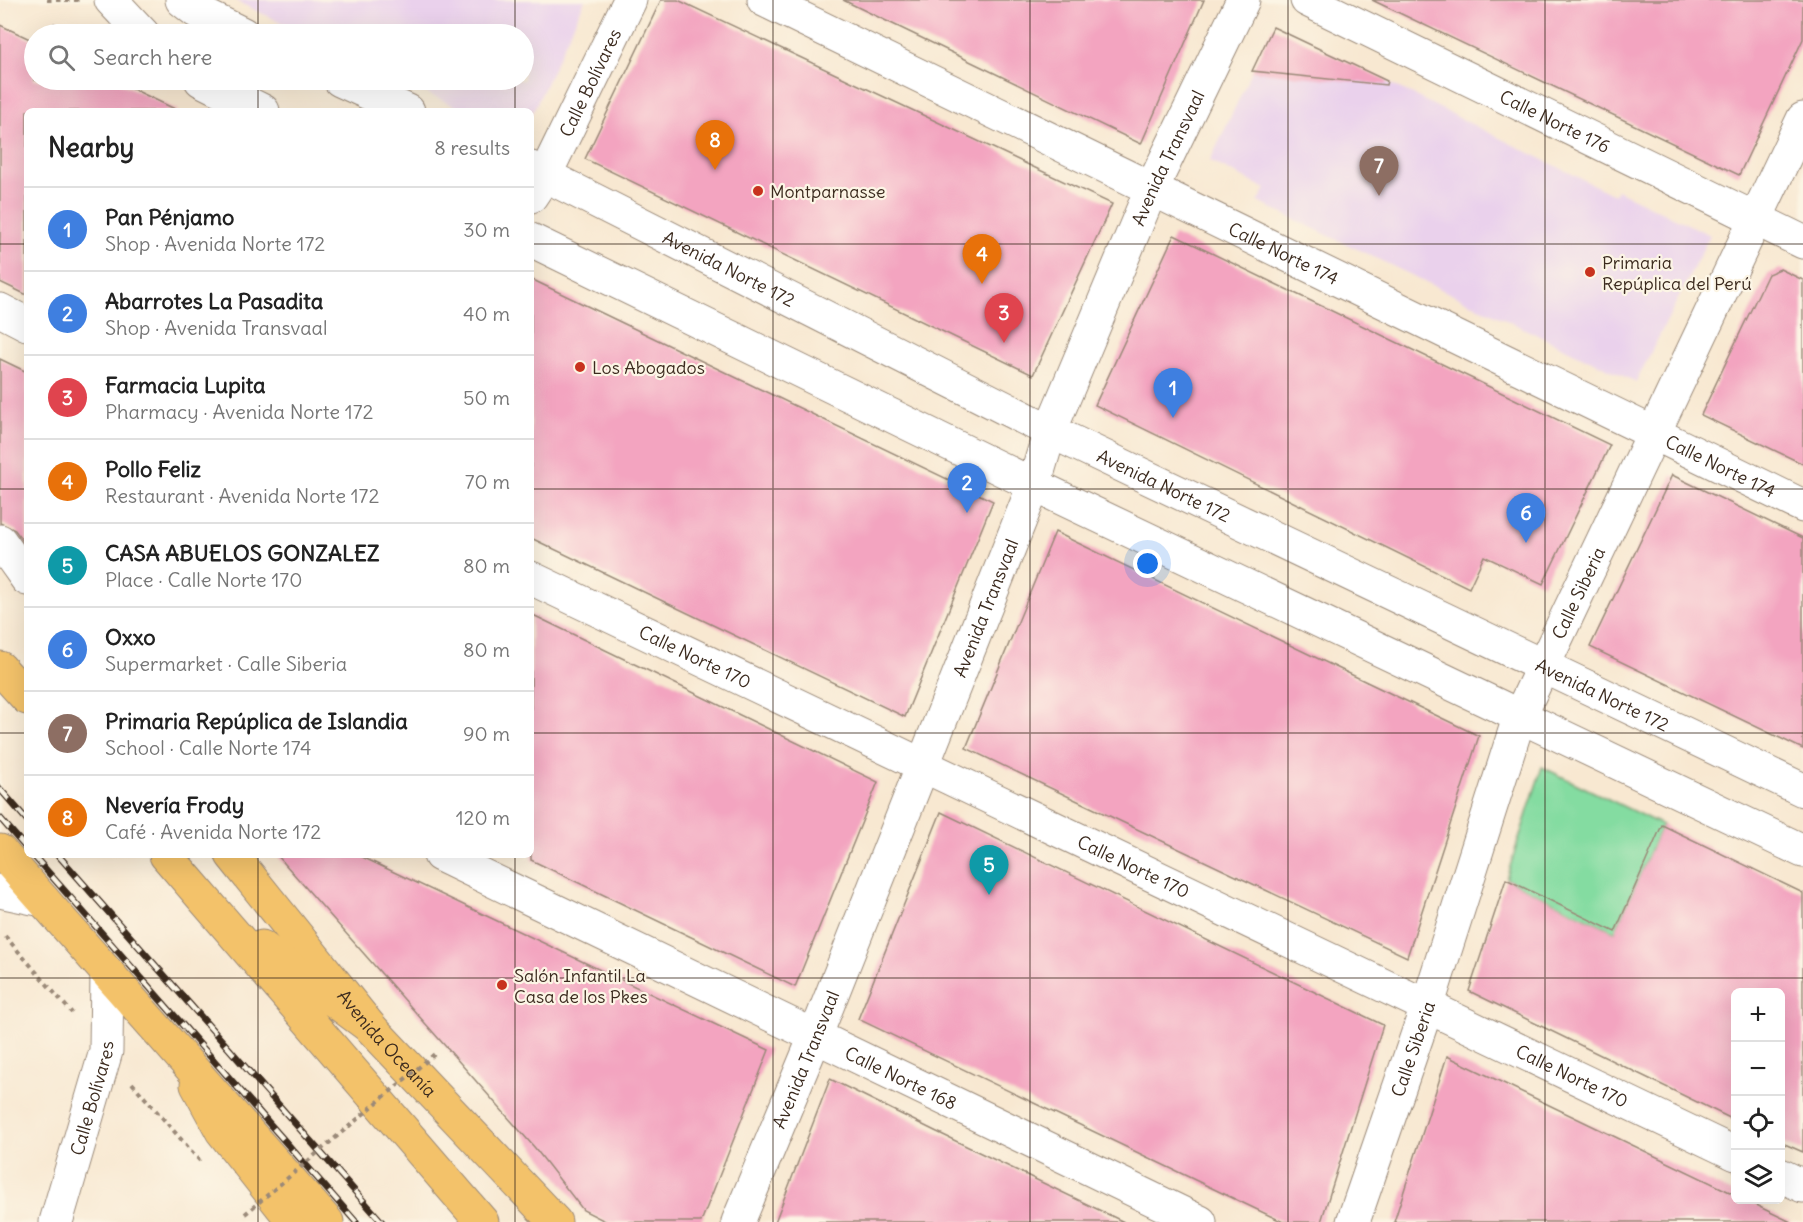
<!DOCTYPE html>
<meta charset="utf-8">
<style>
:root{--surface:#fff;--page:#f2f2f2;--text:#222;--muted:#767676;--line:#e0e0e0;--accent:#7c3aed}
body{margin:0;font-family:Delius,sans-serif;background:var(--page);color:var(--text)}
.controls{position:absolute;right:18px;bottom:18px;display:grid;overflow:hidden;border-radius:9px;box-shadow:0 6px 24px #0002}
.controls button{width:54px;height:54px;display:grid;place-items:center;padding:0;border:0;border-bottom:2px solid var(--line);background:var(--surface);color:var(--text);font:30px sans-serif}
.you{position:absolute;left:1148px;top:564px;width:21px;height:21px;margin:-15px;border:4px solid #fff;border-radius:50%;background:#1a73e8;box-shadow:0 0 0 9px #1a73e833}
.badge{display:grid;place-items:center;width:39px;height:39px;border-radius:50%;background:var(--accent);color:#fff;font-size:20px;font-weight:700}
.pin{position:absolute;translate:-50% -50px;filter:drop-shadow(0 2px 3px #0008)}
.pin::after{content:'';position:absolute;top:32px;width:21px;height:18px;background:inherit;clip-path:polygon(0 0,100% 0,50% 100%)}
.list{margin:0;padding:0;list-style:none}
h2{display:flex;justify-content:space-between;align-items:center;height:78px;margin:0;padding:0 24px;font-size:26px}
h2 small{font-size:20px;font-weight:400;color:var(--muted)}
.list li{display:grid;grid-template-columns:39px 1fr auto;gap:18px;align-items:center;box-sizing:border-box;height:84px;padding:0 24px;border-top:2px solid var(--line)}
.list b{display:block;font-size:22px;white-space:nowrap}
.list p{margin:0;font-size:20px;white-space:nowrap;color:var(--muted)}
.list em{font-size:20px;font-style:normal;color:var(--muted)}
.icon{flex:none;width:33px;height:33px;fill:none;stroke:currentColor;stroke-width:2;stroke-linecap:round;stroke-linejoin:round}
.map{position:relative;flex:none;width:1803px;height:1222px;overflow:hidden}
.search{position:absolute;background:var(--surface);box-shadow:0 6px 24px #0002;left:24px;top:24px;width:510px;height:66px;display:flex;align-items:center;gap:15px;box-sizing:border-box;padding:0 21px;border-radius:33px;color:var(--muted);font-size:22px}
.panel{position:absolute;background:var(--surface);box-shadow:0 6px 24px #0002;left:24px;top:108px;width:510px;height:750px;border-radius:9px}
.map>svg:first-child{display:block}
.built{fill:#ead1ec}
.green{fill:#84dca1;stroke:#608360;stroke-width:1.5}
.building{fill:#f3a4c0}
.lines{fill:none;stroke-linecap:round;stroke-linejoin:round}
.minor-casing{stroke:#9a8978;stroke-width:35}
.major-casing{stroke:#9a8978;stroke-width:35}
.highway-casing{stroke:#9a8978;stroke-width:35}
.path{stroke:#9a8978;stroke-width:4;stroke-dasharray:4.5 4.5;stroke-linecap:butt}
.minor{stroke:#fff;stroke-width:33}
.major{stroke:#f3c26a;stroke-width:33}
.highway{stroke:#f3c26a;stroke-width:33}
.rail-casing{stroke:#3b2a1e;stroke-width:7}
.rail{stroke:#fcf5e5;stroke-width:4.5;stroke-dasharray:14;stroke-linecap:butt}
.path-bridge{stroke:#9a8978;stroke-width:4;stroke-dasharray:4.5 4.5;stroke-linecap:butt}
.grid{fill:none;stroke:#3b2a1e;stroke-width:1.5;stroke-opacity:0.55}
.poi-dot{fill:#c8321e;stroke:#fcf5e5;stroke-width:2}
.labels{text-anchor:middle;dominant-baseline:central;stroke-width:4.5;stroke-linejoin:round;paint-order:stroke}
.street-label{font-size:18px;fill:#3b2a1e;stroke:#fcf5e5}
.poi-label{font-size:18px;fill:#3b2a1e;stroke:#fcf5e5;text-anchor:start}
</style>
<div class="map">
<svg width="1803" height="1222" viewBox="0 0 1803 1222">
<rect width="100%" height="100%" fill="#fcf5e5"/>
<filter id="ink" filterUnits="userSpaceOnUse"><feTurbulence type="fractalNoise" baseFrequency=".0167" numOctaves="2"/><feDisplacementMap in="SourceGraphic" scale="12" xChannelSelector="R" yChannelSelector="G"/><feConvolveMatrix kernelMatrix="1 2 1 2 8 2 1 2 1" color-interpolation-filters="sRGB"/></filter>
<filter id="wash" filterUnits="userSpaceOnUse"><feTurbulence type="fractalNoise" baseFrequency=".008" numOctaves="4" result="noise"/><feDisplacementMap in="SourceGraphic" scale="24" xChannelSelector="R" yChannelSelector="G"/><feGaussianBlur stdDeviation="1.35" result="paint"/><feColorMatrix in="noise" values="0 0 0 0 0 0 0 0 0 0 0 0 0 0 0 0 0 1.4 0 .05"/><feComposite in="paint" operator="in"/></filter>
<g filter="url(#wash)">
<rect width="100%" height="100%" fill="#f8e8d1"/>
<path class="built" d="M234,0H585L531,116V111H465L399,80H524V34H305Z
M1252,71L1383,80L1614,195L1617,190L1710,235L1636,382L1258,202L1266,189L1210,161Z"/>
<path class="green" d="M1542,767L1662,825L1615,932L1506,879Z"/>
<g id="blocks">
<path class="building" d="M661,0H678L1112,204L1033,375L585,159Z
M843,0H1204L1141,144Z
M1372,0H1803V39L1739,175Z
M0,25L34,41V80H114L179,111H27V295L0,282Z
M1273,27L1387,81L1386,85L1252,71Z
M1174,235L1610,445L1543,584L1484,556L1469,588L1095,405Z
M1780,269L1803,280V464L1701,415L1768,274Z
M531,279L993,501L905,717L531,538Z
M0,359L27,372V547L15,530L0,523Z
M1672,475L1803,538V749L1590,647Z
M1055,532L1479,736L1407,957L966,748Z
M531,614L878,782L795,987L531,860Z
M941,812L1383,1025L1321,1222H1283L858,1019Z
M1662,825L1803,893V1152L1780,1142V993H1736V1121L1469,991L1506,879L1615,932Z
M277,855H358L769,1050L701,1222H607L583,1210L535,1148Z
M1447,1056L1736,1195V1200H1745L1791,1222H1394Z
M830,1079L935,1131L1124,1222H775Z"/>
</g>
</g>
<g filter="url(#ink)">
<use href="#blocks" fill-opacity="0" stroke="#9a8978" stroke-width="1.5"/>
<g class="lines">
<g class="minor-casing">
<g id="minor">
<path d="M111,0L143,34"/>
<path d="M182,0L196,11L243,34"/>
<path id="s1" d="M764,0L1803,506"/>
<path id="s2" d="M1307,0L1803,242"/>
<path d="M201,80L263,111"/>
<path d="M340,80L408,111"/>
<path id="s3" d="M531,168L1050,431L1803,790"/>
<path id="s4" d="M531,196L545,175L630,0"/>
<path d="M531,240L1034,485L1803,851"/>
<path d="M0,310L27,324"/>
<path d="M0,541L27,579"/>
<path id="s5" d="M531,578L1736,1154"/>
<path id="s6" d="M440,855L1200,1222"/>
<path d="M0,891L43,900"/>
<path d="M1780,1175L1803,1186"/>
<path id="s7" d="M56,1222L106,1051L107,972"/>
<path id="s8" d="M738,1222L815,1037L1034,485L1050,431L1151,190L1243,0"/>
<path id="s9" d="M1353,1222L1427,1007L1520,715L1803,119"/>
</g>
</g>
<g class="major-casing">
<g id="major">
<path id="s10" d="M232,855L370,1027L555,1222"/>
<path d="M197,1085L222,1131L294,1222"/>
</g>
</g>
<g class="highway-casing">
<path id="highway" d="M0,668L27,698
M0,851L327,1222
M166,855L482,1222
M262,947L370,1027"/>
</g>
<path class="path" d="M47,0H79
M53,24L75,34
M5,936L72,1013
M132,1083L200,1161"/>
<use href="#minor" class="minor"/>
<use href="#major" class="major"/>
<use href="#highway" class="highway"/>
<g class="rail-casing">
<path id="rail" d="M0,789L27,820
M0,818L27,849
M33,855L356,1222
M58,855L382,1222"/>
</g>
<use href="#rail" class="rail"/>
<path class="path-bridge" d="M245,1214L437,1052"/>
</g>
</g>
<path class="grid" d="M258,0V34M515,0V34M773,0V1222M1030,0V1222M1288,0V1222M1545,0V1222M258,80V111M515,80V111M0,244H27M531,244H1803M0,489H27M531,489H1803M0,733H27M531,733H1803M258,855V1222M515,855V1222M0,978H1803"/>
<g class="poi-dot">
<circle cx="758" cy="191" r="6"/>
<circle cx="1590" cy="272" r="6"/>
<circle cx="580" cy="367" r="6"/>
<circle cx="502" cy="985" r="6"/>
</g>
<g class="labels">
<g class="street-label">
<text stroke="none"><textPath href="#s4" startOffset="128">Calle Bolívares</textPath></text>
<text stroke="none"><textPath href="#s2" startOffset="276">Calle Norte 176</textPath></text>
<text stroke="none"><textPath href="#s8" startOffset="1148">Avenida Transvaal</textPath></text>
<text stroke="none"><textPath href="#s1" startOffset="578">Calle Norte 174</textPath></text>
<text stroke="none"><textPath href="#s3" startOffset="222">Avenida Norte 172</textPath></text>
<text stroke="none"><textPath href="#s1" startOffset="1064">Calle Norte 174</textPath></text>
<text stroke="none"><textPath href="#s3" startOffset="708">Avenida Norte 172</textPath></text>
<text stroke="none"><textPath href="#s9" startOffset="669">Calle Siberia</textPath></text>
<text stroke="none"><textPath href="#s8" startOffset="662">Avenida Transvaal</textPath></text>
<text stroke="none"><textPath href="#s5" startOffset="182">Calle Norte 170</textPath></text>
<text stroke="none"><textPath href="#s3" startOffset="1194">Avenida Norte 172</textPath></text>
<text stroke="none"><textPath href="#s5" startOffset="668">Calle Norte 170</textPath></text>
<text stroke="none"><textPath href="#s10" startOffset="244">Avenida Oceanía</textPath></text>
<text stroke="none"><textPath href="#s9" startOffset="183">Calle Siberia</textPath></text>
<text stroke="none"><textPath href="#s8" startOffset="176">Avenida Transvaal</textPath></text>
<text stroke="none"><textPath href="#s5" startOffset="1154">Calle Norte 170</textPath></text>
<text stroke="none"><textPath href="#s6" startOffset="512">Calle Norte 168</textPath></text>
<text stroke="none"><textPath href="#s7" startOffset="129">Calle Bolívares</textPath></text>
</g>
<g class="poi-label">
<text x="770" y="191">Montparnasse</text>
<text x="1602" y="262">Primaria<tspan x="1602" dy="21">Repúplica del Perú</tspan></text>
<text x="592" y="367">Los Abogados</text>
<text x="514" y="975">Salón Infantil La<tspan x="514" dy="21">Casa de los Pkes</tspan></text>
</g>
</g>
</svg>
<div class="controls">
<button>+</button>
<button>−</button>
<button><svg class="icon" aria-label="locate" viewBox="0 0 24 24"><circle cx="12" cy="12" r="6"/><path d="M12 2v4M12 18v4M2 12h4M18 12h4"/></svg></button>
<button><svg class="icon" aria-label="layers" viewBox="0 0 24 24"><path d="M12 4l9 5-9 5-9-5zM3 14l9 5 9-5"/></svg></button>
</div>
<div class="you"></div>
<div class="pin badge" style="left:1173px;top:418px;background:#3f7fe0">1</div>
<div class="pin badge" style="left:967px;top:513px;background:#3f7fe0">2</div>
<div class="pin badge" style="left:1004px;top:343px;background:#e0444e">3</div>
<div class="pin badge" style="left:982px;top:284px;background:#e8710a">4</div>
<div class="pin badge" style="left:989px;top:895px;background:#0f9aa8">5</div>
<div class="pin badge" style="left:1526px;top:543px;background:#3f7fe0">6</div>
<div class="pin badge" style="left:1379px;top:196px;background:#8d6e63">7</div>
<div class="pin badge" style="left:715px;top:170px;background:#e8710a">8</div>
<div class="search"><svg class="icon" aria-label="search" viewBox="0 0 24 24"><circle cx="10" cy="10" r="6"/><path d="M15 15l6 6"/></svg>Search here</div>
<section class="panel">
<h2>Nearby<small>8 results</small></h2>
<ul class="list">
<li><span class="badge" style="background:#3f7fe0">1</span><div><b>Pan Pénjamo</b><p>Shop · Avenida Norte 172</p></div><em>30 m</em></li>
<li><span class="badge" style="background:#3f7fe0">2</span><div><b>Abarrotes La Pasadita</b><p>Shop · Avenida Transvaal</p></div><em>40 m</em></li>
<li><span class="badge" style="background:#e0444e">3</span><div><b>Farmacia Lupita</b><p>Pharmacy · Avenida Norte 172</p></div><em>50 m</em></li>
<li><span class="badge" style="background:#e8710a">4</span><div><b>Pollo Feliz</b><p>Restaurant · Avenida Norte 172</p></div><em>70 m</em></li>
<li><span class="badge" style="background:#0f9aa8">5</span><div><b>CASA ABUELOS GONZALEZ</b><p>Place · Calle Norte 170</p></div><em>80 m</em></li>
<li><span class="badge" style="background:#3f7fe0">6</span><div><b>Oxxo</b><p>Supermarket · Calle Siberia</p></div><em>80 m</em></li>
<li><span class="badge" style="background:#8d6e63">7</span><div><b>Primaria Repúplica de Islandia</b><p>School · Calle Norte 174</p></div><em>90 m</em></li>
<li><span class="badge" style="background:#e8710a">8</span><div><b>Nevería Frody</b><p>Café · Avenida Norte 172</p></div><em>120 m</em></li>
</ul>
</section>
</div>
